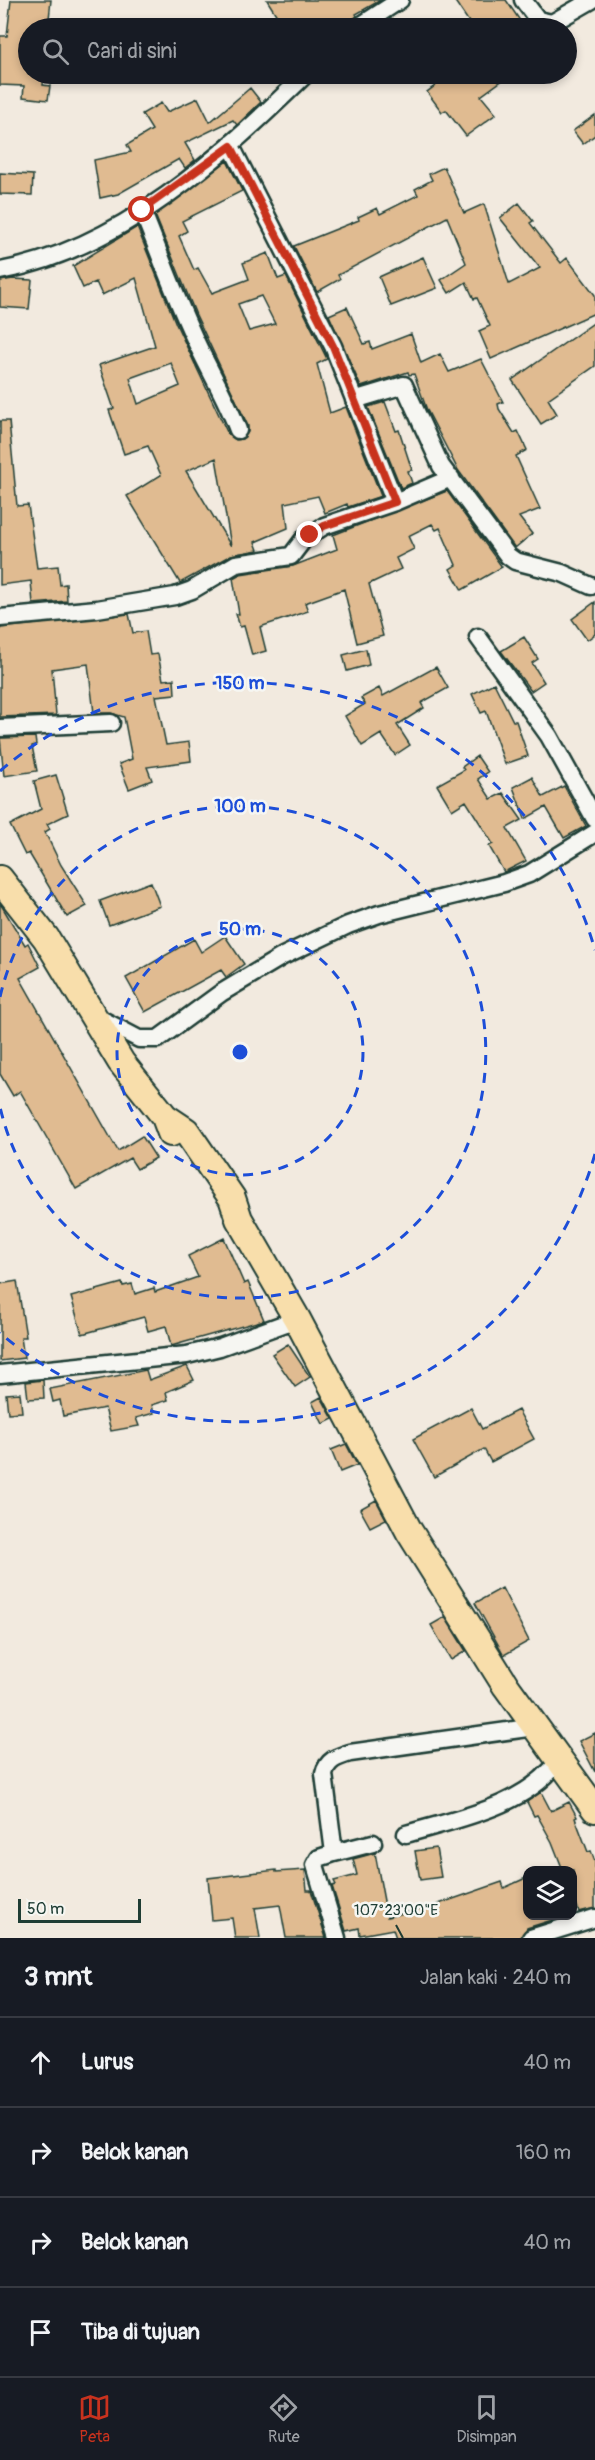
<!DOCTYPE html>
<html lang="id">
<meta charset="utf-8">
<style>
:root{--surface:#171b24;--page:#242831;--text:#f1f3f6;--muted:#9ea1a6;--line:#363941;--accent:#c8321e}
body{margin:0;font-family:Pangolin,sans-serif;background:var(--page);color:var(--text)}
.controls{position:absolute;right:18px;bottom:18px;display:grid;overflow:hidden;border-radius:12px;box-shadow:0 3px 9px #0003}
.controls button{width:54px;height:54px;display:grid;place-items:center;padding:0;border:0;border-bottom:2px solid var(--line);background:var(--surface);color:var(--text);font:30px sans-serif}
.scale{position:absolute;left:18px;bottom:15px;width:123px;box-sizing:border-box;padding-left:6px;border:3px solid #1f3d34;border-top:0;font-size:16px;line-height:21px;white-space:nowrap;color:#1f3d34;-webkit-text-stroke:4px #f6f6f2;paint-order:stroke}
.stop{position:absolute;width:18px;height:18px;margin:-14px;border:4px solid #c8321e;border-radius:50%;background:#fff}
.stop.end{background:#c8321e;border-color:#fff;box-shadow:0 2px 6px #0008}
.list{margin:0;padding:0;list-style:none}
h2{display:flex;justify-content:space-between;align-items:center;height:78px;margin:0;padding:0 24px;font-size:26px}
h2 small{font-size:20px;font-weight:400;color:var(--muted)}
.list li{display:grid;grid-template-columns:39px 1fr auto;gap:18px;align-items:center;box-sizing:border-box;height:90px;padding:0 24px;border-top:2px solid var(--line)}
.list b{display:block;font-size:22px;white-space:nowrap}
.list em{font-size:20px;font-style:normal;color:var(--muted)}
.icon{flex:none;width:33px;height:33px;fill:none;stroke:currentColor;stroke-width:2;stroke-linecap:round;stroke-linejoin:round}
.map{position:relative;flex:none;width:595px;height:1938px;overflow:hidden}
.search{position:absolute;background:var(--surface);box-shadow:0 3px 9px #0003;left:18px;right:18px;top:18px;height:66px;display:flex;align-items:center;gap:15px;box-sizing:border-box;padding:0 21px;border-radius:33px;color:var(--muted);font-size:22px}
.sheet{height:438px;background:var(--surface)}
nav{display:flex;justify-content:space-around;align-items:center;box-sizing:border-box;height:84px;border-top:2px solid var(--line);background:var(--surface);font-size:16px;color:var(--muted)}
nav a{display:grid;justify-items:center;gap:3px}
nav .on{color:var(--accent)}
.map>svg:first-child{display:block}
.building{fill:#e0bb91;stroke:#1f3d34;stroke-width:1.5;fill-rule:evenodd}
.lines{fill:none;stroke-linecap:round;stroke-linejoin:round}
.street-casing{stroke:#1f3d34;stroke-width:21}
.primary-casing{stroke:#1f3d34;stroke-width:30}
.street{stroke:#f6f6f2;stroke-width:16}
.primary{stroke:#f8deab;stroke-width:26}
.route{stroke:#c8321e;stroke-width:8}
.ticks{fill:none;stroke:#1f3d34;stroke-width:2}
.ring{fill:none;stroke:#1d4ed8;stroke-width:3;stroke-dasharray:10 8}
.ticks-label{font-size:15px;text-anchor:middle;fill:#1f3d34;stroke:#f6f6f2;stroke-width:5;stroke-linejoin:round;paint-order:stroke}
.centre{fill:#1d4ed8;stroke:#f6f6f2;stroke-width:3}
.ring-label{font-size:18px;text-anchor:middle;font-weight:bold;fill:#1d4ed8;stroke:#f6f6f2;stroke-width:5;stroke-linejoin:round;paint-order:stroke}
</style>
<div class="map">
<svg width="595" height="1938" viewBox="0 0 595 1938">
<rect width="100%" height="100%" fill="#f2eadf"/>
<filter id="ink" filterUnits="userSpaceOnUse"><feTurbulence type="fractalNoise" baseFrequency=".0167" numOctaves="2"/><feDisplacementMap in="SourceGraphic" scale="12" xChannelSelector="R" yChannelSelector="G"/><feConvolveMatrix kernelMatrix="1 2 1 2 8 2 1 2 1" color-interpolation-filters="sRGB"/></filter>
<g filter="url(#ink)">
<path class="building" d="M11,0H51L48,28H28V74H44L43,85L50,86L48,100L23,97L24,86L0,85V36H7Z
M267,0H381L356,14L357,16L347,24L338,28H253L277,16Z
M454,0H506L525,28H473Z
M451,74H511L481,96L496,114L466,136L446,110L442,112L427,92Z
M250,88L261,102L237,125L233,120L185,143L195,160L185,168L179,159L118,194L100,198L94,160L131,152L127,145L152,130L142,114L161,103L167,112L198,98L210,122Z
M595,115V135L583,144L573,131Z
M227,161L242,191L182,221L187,231L179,236L194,270L198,268L212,293L249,279L243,263L268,253L278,279L286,276L327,359L317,364L330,413L346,407L381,496L348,507L347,504L325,513L318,496L285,503L288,528L255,542L258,550L231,555L180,583L127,496L161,475L148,446L124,454L109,410L114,409L99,365L155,346L136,278L102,295L96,282L83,288L73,266L137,227L176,324L228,434L236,440L242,439L248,432V426L196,315L155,215ZM261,296L275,324L249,331L238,304ZM171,363L180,386L138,404L130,378ZM216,458L231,546L186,471Z
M444,167L464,213L484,204L509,284L540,268L500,218L519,203L533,221L530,223L561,263L567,258L595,295V313L491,359L479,331L490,326L477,298L474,299L466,282L449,293L441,280L466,263L447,217L338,275L340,279L317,292L294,246L359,220L358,217L377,208L380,214L418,195L415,189L432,180L429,174Z
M0,173L33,175L32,195L0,194Z
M423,257L437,288L391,306L379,277Z
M13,279L32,280L29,309L0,307V281Z
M347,307L364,344L370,342L372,349L411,334L421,363L440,354L449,372L481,359L503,402L498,404L499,409L514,433L518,431L527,450L516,456L540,509L519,517L532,534L515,548L458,470L427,410L414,374L409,375L408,372L361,387L329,315Z
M595,322V366L548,399L557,414L541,424L512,380Z
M385,402L396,431L399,430L412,470L408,471L412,483L401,488L368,407Z
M0,421H9L17,506L28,505L37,568L58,566L60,585L66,584L67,601L33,604L31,581L0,585Z
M447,491L502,567L462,590L450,569L456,565L440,528L436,530L432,524L408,536L414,549L396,558L401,569L369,584L383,636L357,643L344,589L305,603L308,611L260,627L266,651L252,655L244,626L240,627L236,614H239L233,578L240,574L293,566L337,549L333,535Z
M595,602V634L587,640L572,619Z
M129,614L133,633L146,631L150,655L158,654L163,680L174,679L175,694L156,696L166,745L189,742L191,761L147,767L152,780L129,789L119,764L132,759L124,717L111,713H94L88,664L52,669L56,715L0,717V628Z
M524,637L538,659L532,663L544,682L531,691L501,651Z
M366,649L369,665L347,671L343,655Z
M436,667L448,688L421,703L424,708L397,725L410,745L395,755L381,734L362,746L345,716L365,704L361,698L379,688L383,696Z
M494,683L513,721H516L528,756L505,764L486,711L481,713L472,694Z
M35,737L36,745L32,746L37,771L4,776L0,738Z
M477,756L488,772L478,779L491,799L503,793L522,820L507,828L526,861L504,872L489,846L493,844L466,801L452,810L437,785L464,770L462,767Z
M56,775L68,814L47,824L50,829L45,832L61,865L87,906L67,917L29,853L25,855L10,825L41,809L34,781Z
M532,777L543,797L564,786L586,826L564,838L546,807L525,819L513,787Z
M151,882L160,906L109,925L100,901Z
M0,903L25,945L28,943L40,967L20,978L118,1151L142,1136L156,1158L137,1169L130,1158L76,1189L20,1091L13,1096L0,1074Z
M225,936L244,964L226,977L221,970L145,1012L126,978L194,939L201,952Z
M224,1238L244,1284L248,1282L264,1320L171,1346L166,1326L148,1331L144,1317L82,1334L71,1297L122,1283L123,1286L132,1284L135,1294L154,1288L155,1292L198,1277L188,1256Z
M17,1281L26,1337H21L24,1358L0,1361V1284Z
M288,1344L310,1377L295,1387L272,1354Z
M187,1366L194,1380L166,1392L168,1400L152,1405L154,1413L136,1418L139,1426L111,1431L105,1408L63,1416L60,1400L53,1402L50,1389L146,1370L149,1380Z
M43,1380L44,1398L28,1399L26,1382Z
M20,1393L22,1412L8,1413L6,1394Z
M321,1397L333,1419L323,1424L312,1402Z
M471,1408L482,1429L518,1410L534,1439L491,1462L484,1449L434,1477L413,1439Z
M346,1444L357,1465L340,1472L331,1450Z
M376,1500L386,1519L370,1527L360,1509Z
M502,1588L529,1641L504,1655L475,1603Z
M445,1617L466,1651L451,1660L431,1625Z
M595,1733V1772L579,1741Z
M541,1792L551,1811L569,1802L577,1817L575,1818L588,1852L591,1851L595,1862V1908L579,1912L573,1893V1870H563L552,1842L537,1815L534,1816L527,1802Z
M436,1848L441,1877L420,1880L415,1851Z
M375,1853L387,1917L433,1906L502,1882L504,1888L528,1877V1916H565L527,1928L521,1938H396L393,1929L360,1935L359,1928L346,1931L332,1886L336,1885L334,1881L357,1875L353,1859Z
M276,1870V1872L305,1870L307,1890H311L326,1938H286L280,1905L255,1908L260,1938H235L232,1918L212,1920L208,1878Z"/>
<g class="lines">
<g class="street-casing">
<path id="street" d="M523,0L538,20L552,23L592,0
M357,28L400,0
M142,210C159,252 174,294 193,335C207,367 226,397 238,430
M0,271C121,249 221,157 306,74
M354,400L404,385L441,466L508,556L515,561L562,573L591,586
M395,502L451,478
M0,618L97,609L175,596L192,590L236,564L291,556L304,539L324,526L395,502L333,346L231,146
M478,637L549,736L595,819
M0,728L111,723
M95,1016L139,1039H158L221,993L283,956L348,925L379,914L504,883L529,874L595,833
M0,1374L187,1355L220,1347L297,1319
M406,1834C457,1819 527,1806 559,1760
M334,1853L373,1843
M337,1938L315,1865L319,1858L334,1853L324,1774C327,1760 337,1757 350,1753L535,1727
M531,1938L595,1918"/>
</g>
<g class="primary-casing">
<path id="primary" d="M0,879L46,938L121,1062L165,1117L171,1133
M165,1117L186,1131L232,1198L239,1219L297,1319L409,1531L506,1686L595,1809"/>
</g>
<use href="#street" class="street"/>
<use href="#primary" class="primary"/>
</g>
</g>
<g class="lines" filter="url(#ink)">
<path class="route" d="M142,210L231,146L333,346L395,502L324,526L310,535"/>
</g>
<path class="ticks" d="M396,1925L403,1938"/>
<g class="ring">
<circle cx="240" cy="1052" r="123"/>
<path d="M0 997A246 246 0 1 1 0 1107"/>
<path d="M595 1154A369 369 0 0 1 0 1333M0 771A369 369 0 0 1 595 950"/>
</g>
<g class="ticks-label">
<text x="396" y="1915">107°23'00"E</text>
</g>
<circle cx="240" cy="1052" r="9" class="centre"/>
<g class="ring-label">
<text x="240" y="689">150 m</text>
<text x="240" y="812">100 m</text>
<text x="240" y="935">50 m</text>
</g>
</svg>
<div class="controls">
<button><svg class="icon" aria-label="layers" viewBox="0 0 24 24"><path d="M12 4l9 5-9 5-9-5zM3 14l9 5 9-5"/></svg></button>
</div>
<div class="scale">50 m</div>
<div class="stop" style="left:142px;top:210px"></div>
<div class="stop end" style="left:310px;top:535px"></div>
<div class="search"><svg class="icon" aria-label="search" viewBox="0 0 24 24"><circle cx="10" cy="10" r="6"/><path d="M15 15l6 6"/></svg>Cari di sini</div>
</div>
<section class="sheet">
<h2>3 mnt<small>Jalan kaki · 240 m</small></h2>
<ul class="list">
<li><svg class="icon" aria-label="ahead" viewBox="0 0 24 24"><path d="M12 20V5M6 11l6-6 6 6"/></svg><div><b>Lurus</b></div><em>40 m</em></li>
<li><svg class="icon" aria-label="right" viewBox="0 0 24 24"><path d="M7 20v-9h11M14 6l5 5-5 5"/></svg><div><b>Belok kanan</b></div><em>160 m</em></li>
<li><svg class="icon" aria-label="right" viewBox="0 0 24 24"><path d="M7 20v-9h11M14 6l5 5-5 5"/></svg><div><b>Belok kanan</b></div><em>40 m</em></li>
<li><svg class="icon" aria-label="arrive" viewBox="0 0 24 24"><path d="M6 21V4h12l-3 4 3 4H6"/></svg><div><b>Tiba di tujuan</b></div></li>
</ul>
</section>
<nav>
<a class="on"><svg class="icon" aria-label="map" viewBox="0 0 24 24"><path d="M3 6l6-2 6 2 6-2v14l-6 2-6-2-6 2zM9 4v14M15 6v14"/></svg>Peta</a>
<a><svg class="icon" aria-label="directions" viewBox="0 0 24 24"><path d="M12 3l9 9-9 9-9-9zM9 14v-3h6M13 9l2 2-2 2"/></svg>Rute</a>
<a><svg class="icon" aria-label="saved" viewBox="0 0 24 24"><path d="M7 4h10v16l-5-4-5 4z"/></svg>Disimpan</a>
</nav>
